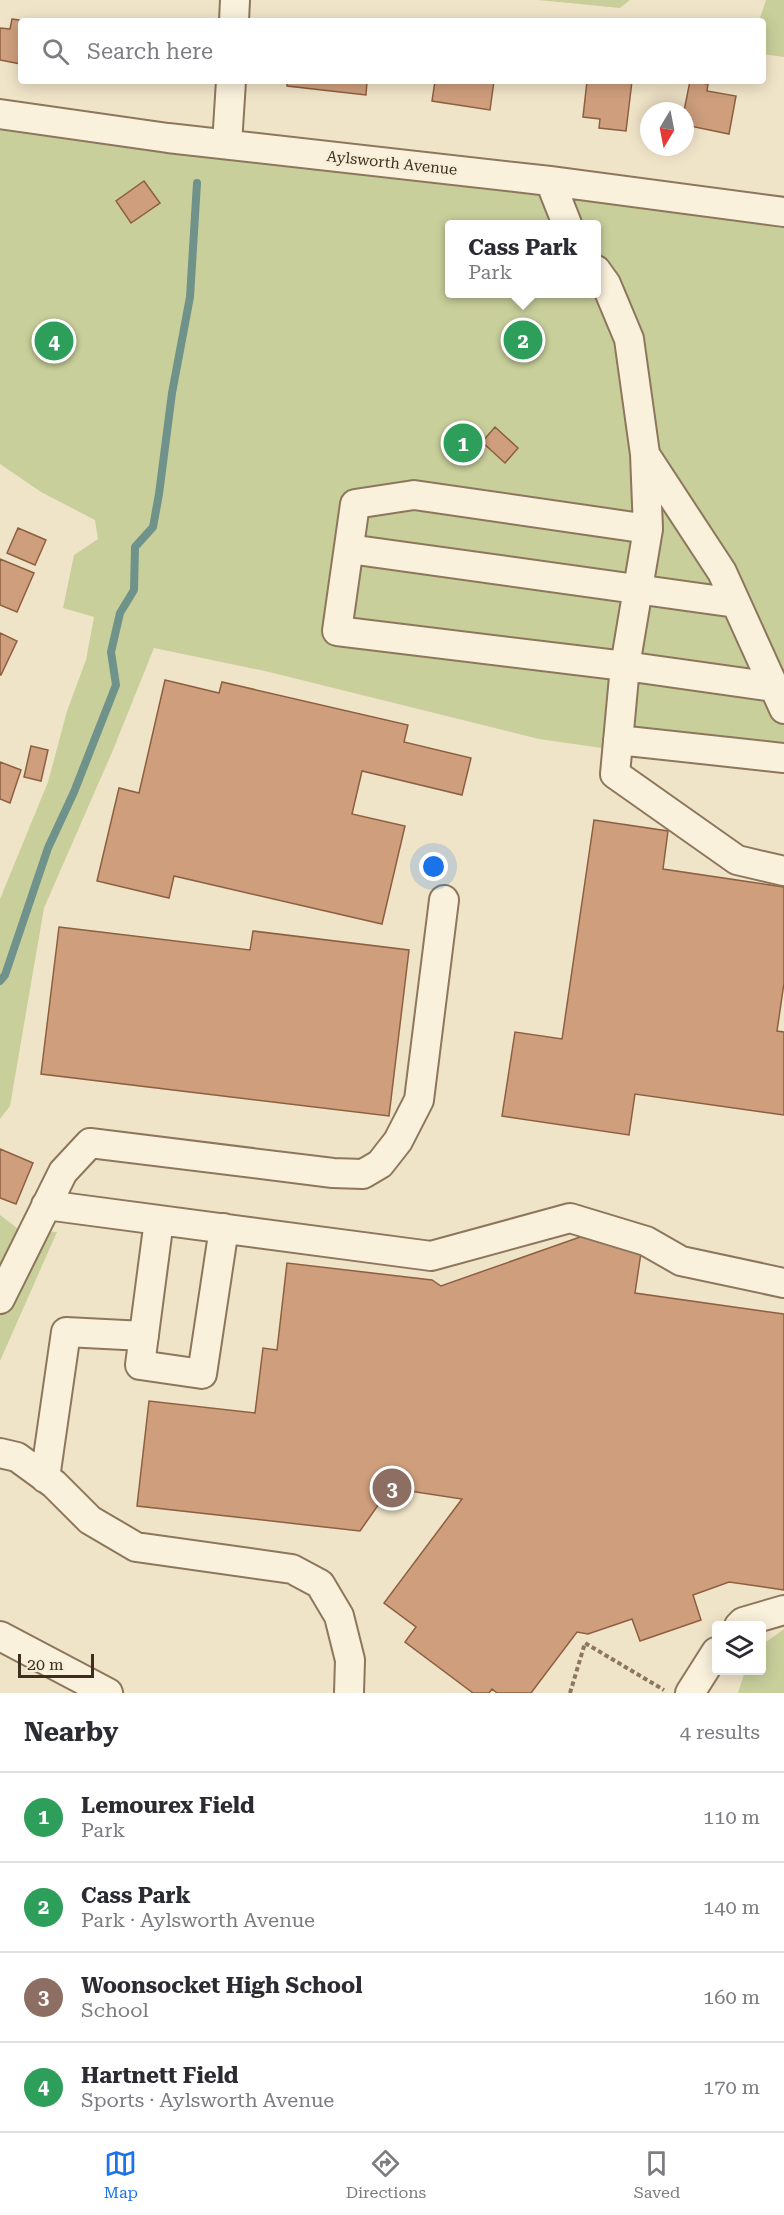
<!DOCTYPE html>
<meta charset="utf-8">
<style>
:root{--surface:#fff;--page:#f7f7f7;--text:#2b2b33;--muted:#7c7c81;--line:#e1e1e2;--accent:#1a73e8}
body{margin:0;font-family:"Roboto Serif",serif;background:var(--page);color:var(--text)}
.controls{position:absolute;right:18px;bottom:18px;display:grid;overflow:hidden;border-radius:6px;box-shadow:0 3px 15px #0003}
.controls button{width:54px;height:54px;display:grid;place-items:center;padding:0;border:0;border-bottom:2px solid var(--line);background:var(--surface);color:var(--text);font:30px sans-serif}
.compass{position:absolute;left:640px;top:102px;width:54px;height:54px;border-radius:50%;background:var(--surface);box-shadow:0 3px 15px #0003;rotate:190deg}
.scale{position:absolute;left:18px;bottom:15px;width:76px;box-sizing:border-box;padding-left:6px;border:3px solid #3d2e20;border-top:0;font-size:16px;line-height:21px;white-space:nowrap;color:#3d2e20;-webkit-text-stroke:4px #f7eed8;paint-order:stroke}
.you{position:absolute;left:434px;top:867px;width:21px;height:21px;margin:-15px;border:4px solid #fff;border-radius:50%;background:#1a73e8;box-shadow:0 0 0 9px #1a73e833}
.badge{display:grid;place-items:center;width:39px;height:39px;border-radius:50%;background:var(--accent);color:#fff;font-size:20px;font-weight:700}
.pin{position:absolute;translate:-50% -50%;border:3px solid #fff;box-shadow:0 2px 6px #0006}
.popup{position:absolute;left:445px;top:220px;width:156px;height:78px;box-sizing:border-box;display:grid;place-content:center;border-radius:6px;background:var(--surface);filter:drop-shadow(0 2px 4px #0005);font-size:20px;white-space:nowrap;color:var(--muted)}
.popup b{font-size:22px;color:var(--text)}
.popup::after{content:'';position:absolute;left:50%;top:100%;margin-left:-12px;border:12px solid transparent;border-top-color:var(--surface)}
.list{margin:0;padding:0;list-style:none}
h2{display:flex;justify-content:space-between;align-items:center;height:78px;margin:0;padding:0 24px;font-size:26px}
h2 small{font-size:20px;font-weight:400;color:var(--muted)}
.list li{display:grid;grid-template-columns:39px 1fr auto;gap:18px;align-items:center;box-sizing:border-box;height:90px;padding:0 24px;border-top:2px solid var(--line)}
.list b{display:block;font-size:22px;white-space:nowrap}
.list p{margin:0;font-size:20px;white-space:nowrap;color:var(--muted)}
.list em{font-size:20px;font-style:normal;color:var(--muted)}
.icon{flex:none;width:33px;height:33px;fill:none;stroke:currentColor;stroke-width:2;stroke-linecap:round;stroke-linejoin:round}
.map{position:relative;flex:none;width:784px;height:1693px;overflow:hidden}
.search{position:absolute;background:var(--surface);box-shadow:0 3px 15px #0003;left:18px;right:18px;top:18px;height:66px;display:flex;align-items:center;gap:15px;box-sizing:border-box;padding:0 21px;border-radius:6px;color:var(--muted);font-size:22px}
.sheet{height:438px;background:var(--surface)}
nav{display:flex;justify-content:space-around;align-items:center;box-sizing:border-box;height:84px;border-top:2px solid var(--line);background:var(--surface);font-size:16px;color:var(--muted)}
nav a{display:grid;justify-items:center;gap:3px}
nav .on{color:var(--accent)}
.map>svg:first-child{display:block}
.green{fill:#c9cf9b;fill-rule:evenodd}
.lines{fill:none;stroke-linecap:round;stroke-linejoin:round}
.stream{stroke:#6f938a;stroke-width:8}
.building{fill:#cf9f7d;stroke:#8d5f41;stroke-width:1.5}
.minor-casing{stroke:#8d765c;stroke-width:32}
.path{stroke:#8d765c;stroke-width:4;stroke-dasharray:4.5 3;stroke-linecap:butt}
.minor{stroke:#faf1dc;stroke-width:28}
.labels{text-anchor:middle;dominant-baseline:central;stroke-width:5;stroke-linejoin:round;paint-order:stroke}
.street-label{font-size:15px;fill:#3d2e20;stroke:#f7eed8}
</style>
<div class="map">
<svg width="784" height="1693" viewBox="0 0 784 1693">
<rect width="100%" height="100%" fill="#f0e4c8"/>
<path class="green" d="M538,0H630L620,8Z
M766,0H784V57L763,54V21H759Z
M0,114L784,214V774L539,739L265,671L154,648L113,750L44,908L10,1106L0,1119V899L48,782L67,711L86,660L94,617L63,608L74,555L98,539L95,520L41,492L0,464ZM450,224H596V294H450Z
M0,1215L21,1231L57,1232L0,1361Z
M784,1629V1693H738L745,1671L762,1670V1645Z"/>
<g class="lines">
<path class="stream" d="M0,981L5,975L48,848L74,792L116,685L111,652L120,613L134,590L135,547L153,527L159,494L172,393L190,297L197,183"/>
</g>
<path class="building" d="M12,19L26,21H21V64L0,60V28L10,29Z
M287,81H367L366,95L287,86Z
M435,81H494L490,110L432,101Z
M587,81L613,83V81H632L626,131L599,128L600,119L583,117Z
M690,81L708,84L707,91L736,96L729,134L685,125L684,111Z
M144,181L160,203L131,223L116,201Z
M495,427L518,448L505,463L482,442Z
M18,528L46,540L35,565L7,553Z
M0,559L34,573L17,612L0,605Z
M0,633L17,641L1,675H0Z
M165,680L219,693L222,682L408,725L404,742L471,758L462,795L362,771L352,814L405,826L382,924L174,876L169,898L97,881L119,788L139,793Z
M31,746L48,750L41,781L24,777Z
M0,762L21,770L10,803L0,799Z
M594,820L668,831L663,869L784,887V983L777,1031L784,1032V1115L635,1094L629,1135L502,1116L515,1032L562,1039Z
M59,927L250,950L253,931L409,950L389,1116L41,1074Z
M0,1149L33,1163L16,1204L0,1198Z
M580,1237L642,1246L635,1293L784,1314V1590L729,1582L693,1595L701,1620L640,1641L632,1619L588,1634L577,1632L531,1693H497L492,1689L489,1693H473L405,1642L416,1627L384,1603L462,1499L390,1488L360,1531L137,1506L149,1401L255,1413L263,1348L277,1350L287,1263L432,1280L441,1286Z"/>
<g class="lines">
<g class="minor-casing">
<path id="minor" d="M234,21L235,0
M0,114L168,138L550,181L784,212
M227,144L231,81
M550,181L567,224
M596,270L606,284L629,339L645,454L648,529L414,495L355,504L337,631L625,666L615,774L737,860L784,871
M646,456L722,572L784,709
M648,529L625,666L774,687
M349,549L736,603
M618,740L784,758
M46,1205L431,1256L570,1218L646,1241L681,1261L784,1283
M159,1220L140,1365L202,1374L224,1228
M0,1299L63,1172L90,1143L333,1173L363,1174L380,1164L398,1141L419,1100L444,900
M0,1453L17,1457L54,1484L90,1520L136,1547L292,1569L320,1584L339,1616L350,1660L349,1693
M45,1478L66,1332L144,1336
M739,1626L743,1622L784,1610
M0,1636L108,1693
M690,1693L716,1652"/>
</g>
<path class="path" d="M570,1693L585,1643L664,1690"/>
<use href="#minor" class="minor"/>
</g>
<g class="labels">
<g class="street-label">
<text transform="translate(392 163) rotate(6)">Aylsworth Avenue</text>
</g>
</g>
</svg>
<div class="controls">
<button><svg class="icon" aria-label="layers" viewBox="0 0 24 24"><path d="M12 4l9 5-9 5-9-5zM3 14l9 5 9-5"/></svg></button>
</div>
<svg class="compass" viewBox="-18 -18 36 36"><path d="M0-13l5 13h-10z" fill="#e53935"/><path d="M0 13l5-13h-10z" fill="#7c7c81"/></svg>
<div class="scale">20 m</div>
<div class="you"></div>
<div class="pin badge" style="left:463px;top:443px;background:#2e9e5b">1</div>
<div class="pin badge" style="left:523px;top:340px;background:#2e9e5b">2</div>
<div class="popup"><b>Cass Park</b>Park</div>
<div class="pin badge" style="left:392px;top:1488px;background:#8d6e63">3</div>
<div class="pin badge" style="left:54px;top:341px;background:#2e9e5b">4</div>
<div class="search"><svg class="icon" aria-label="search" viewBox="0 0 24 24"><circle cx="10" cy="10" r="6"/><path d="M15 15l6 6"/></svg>Search here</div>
</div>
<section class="sheet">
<h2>Nearby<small>4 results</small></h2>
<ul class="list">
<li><span class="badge" style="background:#2e9e5b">1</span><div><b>Lemourex Field</b><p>Park</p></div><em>110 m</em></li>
<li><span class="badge" style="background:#2e9e5b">2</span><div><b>Cass Park</b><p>Park · Aylsworth Avenue</p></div><em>140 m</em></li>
<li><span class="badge" style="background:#8d6e63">3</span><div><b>Woonsocket High School</b><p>School</p></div><em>160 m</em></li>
<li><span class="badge" style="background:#2e9e5b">4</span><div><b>Hartnett Field</b><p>Sports · Aylsworth Avenue</p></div><em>170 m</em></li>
</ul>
</section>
<nav>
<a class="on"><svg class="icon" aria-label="map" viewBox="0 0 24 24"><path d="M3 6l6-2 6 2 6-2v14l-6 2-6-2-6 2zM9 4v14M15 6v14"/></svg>Map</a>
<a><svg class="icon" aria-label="directions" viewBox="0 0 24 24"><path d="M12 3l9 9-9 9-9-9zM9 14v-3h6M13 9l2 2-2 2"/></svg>Directions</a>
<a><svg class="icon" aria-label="saved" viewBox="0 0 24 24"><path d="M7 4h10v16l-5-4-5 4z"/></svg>Saved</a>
</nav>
